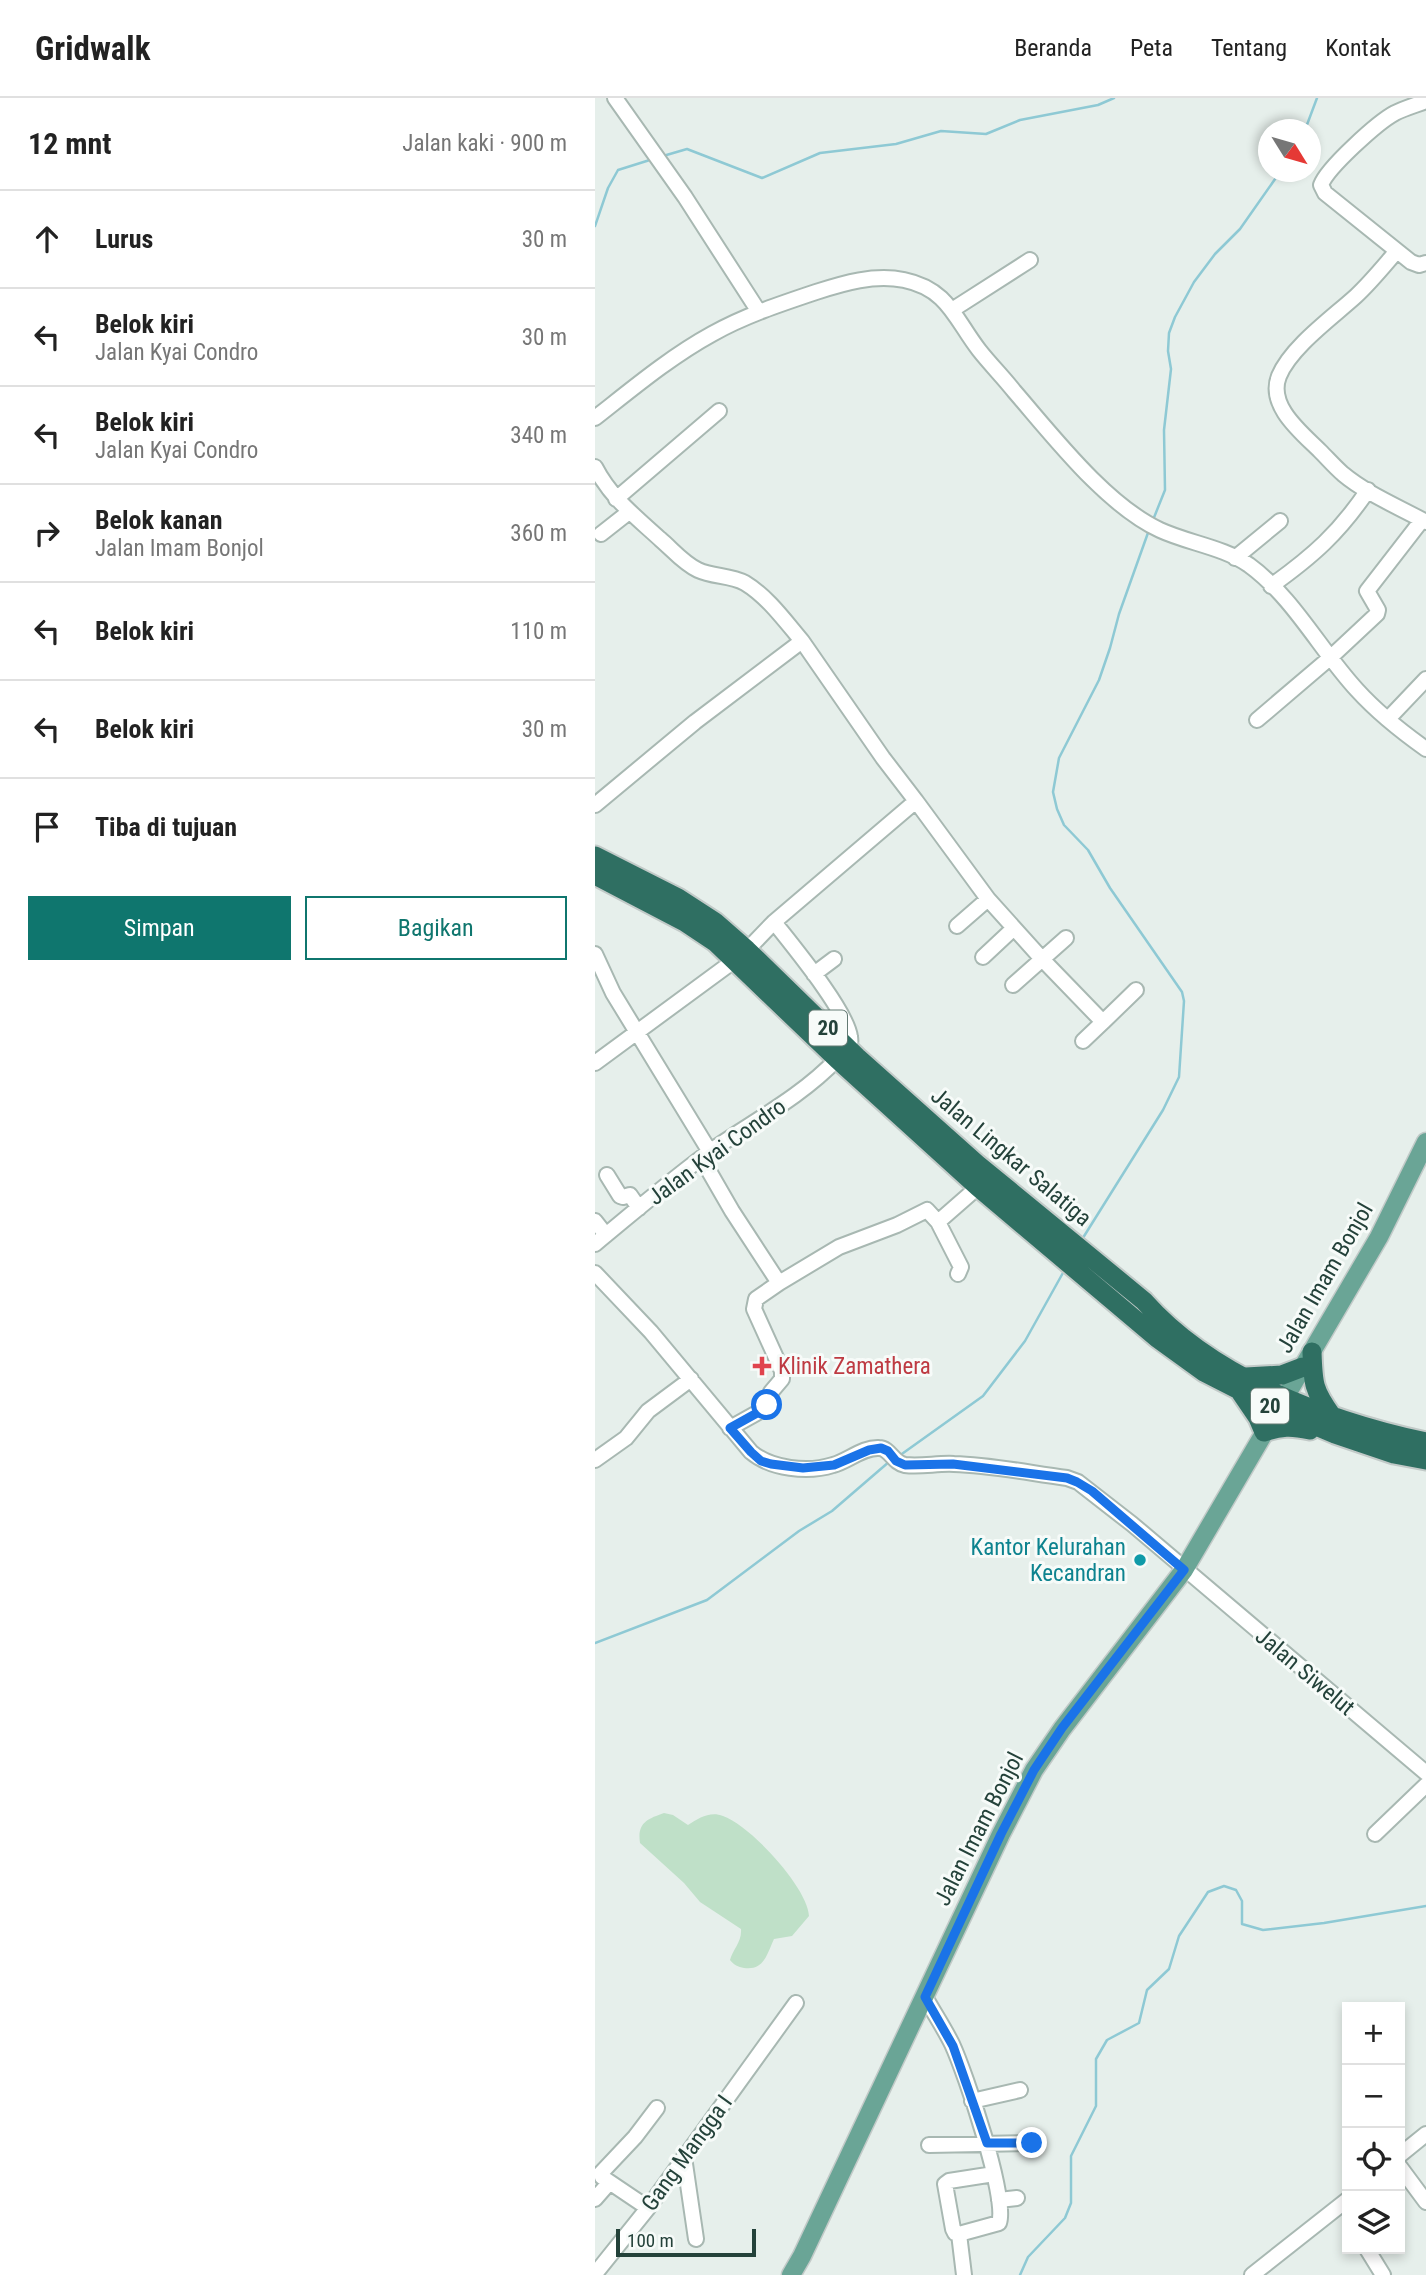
<!DOCTYPE html>
<html lang="id">
<meta charset="utf-8">
<style>
:root{--surface:#fff;--page:#f6f6f6;--text:#222;--muted:#767676;--line:#e0e0e0;--accent:#0f766e}
body{margin:0;font-family:"Roboto Condensed",sans-serif;background:var(--page);color:var(--text)}
.controls{position:absolute;right:21px;bottom:21px;display:grid;overflow:hidden;border-radius:0px;box-shadow:0 4px 10px #0003}
.controls button{width:63px;height:63px;display:grid;place-items:center;padding:0;border:0;border-bottom:2px solid var(--line);background:var(--surface);color:var(--text);font:35px sans-serif}
.compass{position:absolute;left:663px;top:21px;width:63px;height:63px;border-radius:50%;background:var(--surface);box-shadow:0 4px 10px #0003;rotate:127deg}
.scale{position:absolute;left:21px;bottom:18px;width:140px;box-sizing:border-box;padding-left:7px;border:4px solid #24423a;border-top:0;font-size:19px;line-height:24px;white-space:nowrap;color:#24423a;-webkit-text-stroke:5px #f7fbf9;paint-order:stroke}
.stop{position:absolute;width:21px;height:21px;margin:-16px;border:5px solid #1a73e8;border-radius:50%;background:#fff}
.stop.end{background:#1a73e8;border-color:#fff;box-shadow:0 2px 7px #0008}
.list{margin:0;padding:0;list-style:none}
h2{display:flex;justify-content:space-between;align-items:center;height:91px;margin:0;padding:0 28px;font-size:30px}
h2 small{font-size:23px;font-weight:400;color:var(--muted)}
.list li{display:grid;grid-template-columns:46px 1fr auto;gap:21px;align-items:center;box-sizing:border-box;height:98px;padding:0 28px;border-top:2px solid var(--line)}
.list b{display:block;font-size:26px;white-space:nowrap}
.list p{margin:0;font-size:23px;white-space:nowrap;color:var(--muted)}
.list em{font-size:23px;font-style:normal;color:var(--muted)}
.actions{display:flex;gap:14px;padding:21px 28px}
.actions a{flex:1;padding:16px 0;border:2px solid var(--accent);border-radius:0px;text-align:center;font-size:24px;color:var(--accent)}
.actions .main{background:var(--accent);color:#fff}
.icon{flex:none;width:38px;height:38px;fill:none;stroke:currentColor;stroke-width:2;stroke-linecap:round;stroke-linejoin:round}
.map{position:relative;flex:none;width:831px;height:2177px;overflow:hidden}
header{display:flex;align-items:center;gap:42px;box-sizing:border-box;height:98px;padding:0 35px;background:var(--surface);border-bottom:2px solid var(--line)}
header strong{font-size:33px}
nav{display:flex;gap:38px;margin-inline-start:auto;font-size:24px}
main{display:flex}
aside{flex:1;background:var(--surface)}
.map>svg:first-child{display:block}
.green{fill:#bfe0c8}
.lines{fill:none;stroke-linecap:round;stroke-linejoin:round}
.stream{stroke:#8ec9d4;stroke-width:2.5}
.minor-casing{stroke:#a8b8b2;stroke-width:18}
.major-casing{stroke:#c2cac8;stroke-width:21}
.highway-casing{stroke:#c2cac8;stroke-width:23}
.minor{stroke:#fff;stroke-width:14}
.major{stroke:#6aa596;stroke-width:18}
.highway{stroke:#2f6f62;stroke-width:19}
.route{stroke:#1a73e8;stroke-width:9}
.health-dot{fill:#e0444e;stroke:#f7fbf9;stroke-width:2.5}
.culture-dot{fill:#0f9aa8;stroke:#f7fbf9;stroke-width:2.5}
.labels{text-anchor:middle;dominant-baseline:central;stroke-width:6;stroke-linejoin:round;paint-order:stroke}
.shield{fill:#f7fbf9;stroke:#637a73;stroke-width:2}
.shield-label{font-size:21px;font-weight:bold;fill:#24423a}
.street-label{font-size:23px;fill:#24423a;stroke:#f7fbf9}
.health-label{font-size:23px;fill:#be3a42;stroke:#f7fbf9;text-anchor:start}
.culture-label{font-size:23px;fill:#0d838f;stroke:#f7fbf9;text-anchor:end}
</style>
<header>
<strong>Gridwalk</strong>
<nav><a>Beranda</a><a>Peta</a><a>Tentang</a><a>Kontak</a></nav>
</header>
<main>
<aside>
<h2>12 mnt<small>Jalan kaki · 900 m</small></h2>
<ul class="list">
<li><svg class="icon" aria-label="ahead" viewBox="0 0 24 24"><path d="M12 20V5M6 11l6-6 6 6"/></svg><div><b>Lurus</b></div><em>30 m</em></li>
<li><svg class="icon" aria-label="left" viewBox="0 0 24 24"><path d="M17 20v-9H6M10 6l-5 5 5 5"/></svg><div><b>Belok kiri</b><p>Jalan Kyai Condro</p></div><em>30 m</em></li>
<li><svg class="icon" aria-label="left" viewBox="0 0 24 24"><path d="M17 20v-9H6M10 6l-5 5 5 5"/></svg><div><b>Belok kiri</b><p>Jalan Kyai Condro</p></div><em>340 m</em></li>
<li><svg class="icon" aria-label="right" viewBox="0 0 24 24"><path d="M7 20v-9h11M14 6l5 5-5 5"/></svg><div><b>Belok kanan</b><p>Jalan Imam Bonjol</p></div><em>360 m</em></li>
<li><svg class="icon" aria-label="left" viewBox="0 0 24 24"><path d="M17 20v-9H6M10 6l-5 5 5 5"/></svg><div><b>Belok kiri</b></div><em>110 m</em></li>
<li><svg class="icon" aria-label="left" viewBox="0 0 24 24"><path d="M17 20v-9H6M10 6l-5 5 5 5"/></svg><div><b>Belok kiri</b></div><em>30 m</em></li>
<li><svg class="icon" aria-label="arrive" viewBox="0 0 24 24"><path d="M6 21V4h12l-3 4 3 4H6"/></svg><div><b>Tiba di tujuan</b></div></li>
</ul>
<div class="actions"><a class="main">Simpan</a><a>Bagikan</a></div>
</aside>
<div class="map">
<svg width="831" height="2177" viewBox="0 0 831 2177">
<rect width="100%" height="100%" fill="#e6efeb"/>
<path class="green" d="M69,1715L78,1717L93,1727C104,1720 115,1713 128,1718C155,1727 213,1790 214,1818L197,1838L179,1841C172,1856 169,1873 149,1870C143,1869 139,1867 135,1862C138,1851 147,1844 146,1831L105,1804L89,1785L45,1745C42,1725 52,1721 69,1715Z"/>
<g class="lines">
<path class="stream" d="M710,32L722,0
M68,58L92,51L167,80L225,55L301,46L346,33L391,36L425,22L503,7L519,0
M0,128L13,90L23,72L58,61
M558,422L570,392L569,332L576,271L573,253L574,235L580,219L599,184L620,156L645,131L685,74
M486,1143L568,1012L584,979L589,903L587,894L515,790L493,752L469,727L462,711L458,694L464,660L504,582L515,550L524,516L554,432
M304,1358L388,1298L430,1243L469,1173
M0,1545L112,1502L204,1433L237,1413L295,1363
M425,2177L433,2159L470,2120L476,2105V2058L501,2008V1961L512,1942L544,1925L552,1892L574,1871L584,1838L613,1794L629,1788L641,1792L647,1803V1826L668,1832L729,1825L831,1808"/>
<g class="minor-casing">
<path id="minor" d="M20,0L90,99L164,214
M831,3C821,7 810,10 800,15C783,24 732,70 726,87L730,95L816,164L824,167L831,165
M801,154C788,169 776,184 761,198C738,219 696,249 684,278C672,308 707,335 725,353C733,361 740,369 748,376C772,396 804,409 831,424
M357,212L435,162
M0,320C37,291 75,259 117,236C149,218 185,206 221,194C249,185 279,176 309,182C353,191 360,221 384,252C395,266 408,279 419,293C458,338 511,407 565,432C593,445 628,449 654,467C699,500 725,552 762,592C782,614 807,634 831,651
M0,369C16,400 40,418 65,441C77,451 88,465 103,472C118,479 135,477 150,485C173,499 190,523 207,543L100,624L0,707
M21,401L124,313
M6,436L34,414
M640,460L685,423
M676,488C718,458 744,435 773,392
M793,621L831,581
M662,622L736,559L782,516L783,512L772,493L827,422
M321,703L393,801L447,861L508,924L541,892
M179,824C197,847 252,913 255,939C256,945 255,945 252,950
M362,828L393,801
M152,852L179,824L321,703L288,660L207,543
M0,856L18,895L115,1054
M388,859L419,830
M219,876L239,861
M418,887L471,840
M488,943L508,924
M0,965L140,862
M107,1061L137,1113L184,1185L161,1201L159,1211L187,1273V1281L176,1294L172,1307L169,1311L135,1330
M12,1077L25,1098L28,1099L35,1097L44,1110
M0,1123L11,1137
M343,1124L383,1089
M0,1146C39,1114 77,1081 117,1052C159,1023 207,998 242,961
M0,1175L56,1234L156,1354C176,1371 213,1375 238,1367C253,1363 268,1349 284,1350C295,1350 298,1365 310,1367C326,1369 343,1365 359,1366C396,1367 434,1375 472,1380L483,1384L537,1426L831,1675
M184,1185L244,1149L302,1127L332,1112L343,1124L366,1169L363,1176
M0,1362L31,1340L53,1313L96,1281
M780,1736L831,1687
M330,1899C339,1915 349,1930 357,1946C370,1974 413,2100 404,2125L364,2136
M377,2003L425,1992
M334,2047L437,2045
M805,2057L831,2036
M89,2059L101,2141
M805,2069L831,2104
M0,2101L14,2085
M404,2102L422,2100
M53,2110L7,2079L6,2075L40,2039L62,2010
M772,2151L788,2177
M0,2176L53,2110L201,1905
M369,2177L364,2136L360,2135L358,2131L350,2086L354,2083L399,2076
M657,2177L752,2102"/>
</g>
<g class="major-casing">
<path id="major" d="M196,2177L207,2158L406,1736L439,1672L467,1631L589,1472L784,1139L831,1044"/>
</g>
<g class="highway-casing">
<path id="highway" d="M0,758L83,800L120,824L152,852L262,959L382,1066L549,1203C617,1280 733,1323 831,1344
M0,777L90,824L120,844L242,961L383,1089L562,1240L609,1274L683,1312L740,1336L799,1356L831,1362
M717,1254C718,1285 718,1292 737,1318
M651,1279L687,1277L708,1269
M646,1295L663,1320L669,1334C686,1328 697,1328 715,1332"/>
</g>
<use href="#minor" class="minor"/>
<use href="#major" class="major"/>
<use href="#highway" class="highway"/>
</g>
<g class="lines">
<path class="route" d="M172,1307L162,1315L135,1330L156,1354L166,1363L176,1366L208,1370L239,1367L274,1352L286,1350L293,1353L301,1363L310,1367L358,1366L472,1380L482,1384L497,1393L589,1472L467,1630L439,1672L406,1736L330,1899L358,1948L392,2045H437"/>
</g>
<path class="health-dot" d="M163.5 1257.5h7v7h7v7h-7v7h-7v-7h-7v-7h7z"/>
<circle class="culture-dot" cx="545" cy="1462" r="7"/>
<g class="labels">
<g class="shield">
<rect x="214" y="912.5" width="38" height="35" rx="5"/>
<rect x="656" y="1290.5" width="38" height="35" rx="5"/>
</g>
<g class="shield-label">
<text x="233" y="930">20</text>
<text x="675" y="1308">20</text>
</g>
<g class="street-label">
<text transform="translate(122 1054) rotate(-36)">Jalan Kyai Condro</text>
<text transform="translate(416 1059) rotate(40)">Jalan Lingkar Salatiga</text>
<text transform="translate(730 1180) rotate(-60)">Jalan Imam Bonjol</text>
<text transform="translate(710 1574) rotate(40)">Jalan Siwelut</text>
<text transform="translate(384 1731) rotate(-63)">Jalan Imam Bonjol</text>
<text transform="translate(92 2055) rotate(-54)">Gang Mangga I</text>
</g>
<g class="health-label">
<text x="183" y="1268">Klinik Zamathera</text>
</g>
<g class="culture-label">
<text x="531" y="1449">Kantor Kelurahan<tspan x="531" dy="26">Kecandran</tspan></text>
</g>
</g>
</svg>
<div class="controls">
<button>+</button>
<button>−</button>
<button><svg class="icon" aria-label="locate" viewBox="0 0 24 24"><circle cx="12" cy="12" r="6"/><path d="M12 2v4M12 18v4M2 12h4M18 12h4"/></svg></button>
<button><svg class="icon" aria-label="layers" viewBox="0 0 24 24"><path d="M12 4l9 5-9 5-9-5zM3 14l9 5 9-5"/></svg></button>
</div>
<svg class="compass" viewBox="-18 -18 36 36"><path d="M0-13l5 13h-10z" fill="#e53935"/><path d="M0 13l5-13h-10z" fill="#767676"/></svg>
<div class="scale">100 m</div>
<div class="stop" style="left:172px;top:1307px"></div>
<div class="stop end" style="left:437px;top:2045px"></div>
</div>
</main>
